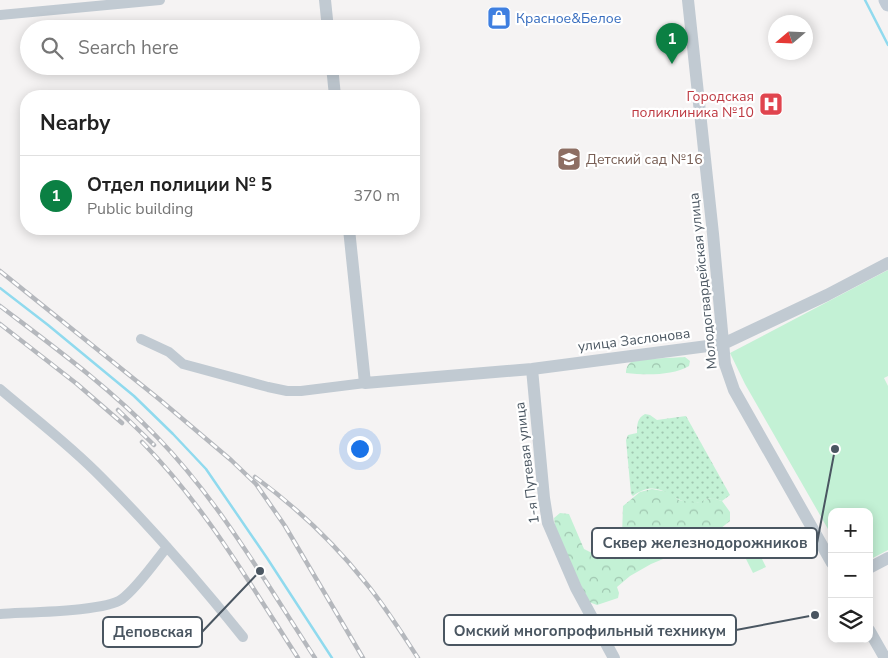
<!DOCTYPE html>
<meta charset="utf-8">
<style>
:root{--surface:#fff;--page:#f2f2f2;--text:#222;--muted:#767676;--line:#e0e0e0;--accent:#0b8043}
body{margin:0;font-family:"Nunito Sans",sans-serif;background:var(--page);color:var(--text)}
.controls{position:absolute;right:15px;bottom:15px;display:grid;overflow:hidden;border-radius:10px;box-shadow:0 2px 12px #0003}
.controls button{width:45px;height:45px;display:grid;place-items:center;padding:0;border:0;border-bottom:1px solid var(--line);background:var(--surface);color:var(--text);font:25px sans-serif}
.compass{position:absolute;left:768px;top:15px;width:45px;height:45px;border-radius:50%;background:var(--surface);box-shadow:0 2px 12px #0003;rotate:251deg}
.you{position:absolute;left:359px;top:448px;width:18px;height:18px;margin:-12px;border:4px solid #fff;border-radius:50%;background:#1a73e8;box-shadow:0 0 0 8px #1a73e833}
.badge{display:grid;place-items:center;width:32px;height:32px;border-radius:50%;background:var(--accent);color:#fff;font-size:16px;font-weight:700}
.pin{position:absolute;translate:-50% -41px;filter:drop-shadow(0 1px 2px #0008)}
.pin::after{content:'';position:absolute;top:26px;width:18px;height:15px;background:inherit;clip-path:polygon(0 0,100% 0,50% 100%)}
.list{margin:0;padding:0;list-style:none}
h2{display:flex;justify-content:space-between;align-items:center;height:65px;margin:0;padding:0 20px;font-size:21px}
h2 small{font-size:16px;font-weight:400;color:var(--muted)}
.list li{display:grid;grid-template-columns:32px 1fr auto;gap:15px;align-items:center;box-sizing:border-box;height:80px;padding:0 20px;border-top:1px solid var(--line)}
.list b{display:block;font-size:19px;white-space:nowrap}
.list p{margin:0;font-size:16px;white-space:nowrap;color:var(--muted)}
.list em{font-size:16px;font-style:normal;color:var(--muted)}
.icon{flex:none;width:28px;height:28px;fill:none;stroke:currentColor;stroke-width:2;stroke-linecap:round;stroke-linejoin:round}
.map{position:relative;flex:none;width:888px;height:658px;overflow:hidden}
.search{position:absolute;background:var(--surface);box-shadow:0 2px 12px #0003;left:20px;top:20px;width:400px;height:55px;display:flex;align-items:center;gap:12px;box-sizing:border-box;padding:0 18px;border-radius:28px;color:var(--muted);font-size:19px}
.panel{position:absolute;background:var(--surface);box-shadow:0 2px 12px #0003;left:20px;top:90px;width:400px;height:145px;border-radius:20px}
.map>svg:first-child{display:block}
.grass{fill:url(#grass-dots)}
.forest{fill:url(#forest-crowns)}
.park{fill:#c3f1d5}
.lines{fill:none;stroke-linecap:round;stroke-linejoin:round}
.stream{stroke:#90daee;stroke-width:2.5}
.minor{stroke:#c1cad2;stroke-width:10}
.tertiary{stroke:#c1cad2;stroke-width:12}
.secondary{stroke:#c1cbd6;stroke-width:15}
.rail-casing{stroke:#b5b8bd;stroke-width:4.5}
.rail{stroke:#fff;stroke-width:2.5;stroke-dasharray:8;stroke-linecap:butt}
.labels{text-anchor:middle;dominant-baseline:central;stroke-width:4.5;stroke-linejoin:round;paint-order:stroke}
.shop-label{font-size:14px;fill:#366cbe;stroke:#fff;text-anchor:start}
.health-label{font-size:14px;fill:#be3a42;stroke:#fff;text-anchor:end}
.education-label{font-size:14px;fill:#785e54;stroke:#fff;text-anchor:start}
.street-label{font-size:14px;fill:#4a5661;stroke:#fff}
.leader{fill:none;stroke:#4a5661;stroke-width:2}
.callout-dot{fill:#4a5661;stroke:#fff;stroke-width:2}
.callout{fill:#fff;stroke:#4a5661;stroke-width:2}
.callout-label{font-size:15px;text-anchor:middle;font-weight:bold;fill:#4a5661}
</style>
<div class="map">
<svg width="888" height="658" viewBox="0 0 888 658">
<defs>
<pattern id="grass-dots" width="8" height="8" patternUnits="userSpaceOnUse" patternTransform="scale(1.25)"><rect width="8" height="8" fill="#c3f1d5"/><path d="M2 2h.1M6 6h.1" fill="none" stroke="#a0c6b0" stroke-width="1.8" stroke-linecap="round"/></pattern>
<pattern id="forest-crowns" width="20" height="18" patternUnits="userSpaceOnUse" patternTransform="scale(1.25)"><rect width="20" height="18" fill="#c3f1d5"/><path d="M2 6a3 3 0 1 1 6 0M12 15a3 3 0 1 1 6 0" fill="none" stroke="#a0c6b0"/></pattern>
</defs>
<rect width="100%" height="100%" fill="#f5f3f3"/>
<path class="grass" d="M645,414L650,415L657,420L686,416L730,495L722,501C705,495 710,501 696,503C672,505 661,475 633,496L631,494L626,440L628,435L637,433C637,425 637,418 645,414Z"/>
<path class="forest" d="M685,357L690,361L689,366C672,376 645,375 626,373C626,369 627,365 631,362C639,358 674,358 685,357Z
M652,489L668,492L679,500L696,503L712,498L722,501L730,512V521L702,543L651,564L630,576L617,587L619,593L618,598L597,605L589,602L556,534L554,518L560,513L569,514L584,549L592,553L617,546L622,536L623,506L640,492Z"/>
<path class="park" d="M888,270V376L884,378L888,386V550L869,560V512H832V536L745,384L730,353Z
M756,547L766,567L753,573L743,553Z"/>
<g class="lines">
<path class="stream" d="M865,0L888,45
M0,288L48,325L134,396L173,434L206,469L267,558L332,658"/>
<path class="minor" d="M0,15L160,0
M141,339L169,352L183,364L268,387L287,391H301L365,383
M0,389C34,418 70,445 101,477C151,527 198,581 243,637
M0,614C25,612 105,612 122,599C137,588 155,562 167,547"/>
<path class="tertiary" d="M325,0L328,29
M688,0L713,234L725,364L734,390L832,563
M332,66L335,96
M349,229L365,383L532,369L723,344L827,295L888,263
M532,369L544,498L548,523L576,588L614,658
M869,568L888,558
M869,630L885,658"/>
<path class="secondary" d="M886,0L888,4"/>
<g class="rail-casing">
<path id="rail" d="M0,271L159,399L231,460L256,484L285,526L363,658
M0,306C54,347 109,387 157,437C220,502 266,583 315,658
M0,324L77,384L122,423
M118,410L154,445
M142,442C205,506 250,584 298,658
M255,477C296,507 334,543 365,582C385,606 401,632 418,658"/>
</g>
<use href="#rail" class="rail"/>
</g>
<defs>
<g id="shop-square" transform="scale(1.25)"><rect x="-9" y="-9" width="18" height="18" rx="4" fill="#3f7fe0" stroke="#fff"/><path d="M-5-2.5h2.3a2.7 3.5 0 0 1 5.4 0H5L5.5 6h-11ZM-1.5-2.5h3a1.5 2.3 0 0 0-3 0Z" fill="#fff"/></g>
<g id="hospital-square" transform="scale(1.25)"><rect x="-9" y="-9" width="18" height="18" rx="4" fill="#e0444e" stroke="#fff"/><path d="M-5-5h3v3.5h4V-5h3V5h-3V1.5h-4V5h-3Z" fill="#fff"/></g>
<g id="school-square" transform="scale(1.25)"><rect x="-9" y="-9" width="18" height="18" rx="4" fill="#8d6e63" stroke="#fff"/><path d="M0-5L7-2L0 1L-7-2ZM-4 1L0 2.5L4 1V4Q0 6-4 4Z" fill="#fff"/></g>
</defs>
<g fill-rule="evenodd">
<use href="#shop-square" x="499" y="18"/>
<use href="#hospital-square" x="771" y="104"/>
<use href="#school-square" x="569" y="159"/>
</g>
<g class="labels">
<g class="shop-label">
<text x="516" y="18">Красное&amp;Белое</text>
</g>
<g class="health-label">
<text x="754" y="96">Городская<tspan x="754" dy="16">поликлиника №10</tspan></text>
</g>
<g class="education-label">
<text x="586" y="159">Детский сад №16</text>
</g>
<g class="street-label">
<text transform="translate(703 281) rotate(-96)">Молодогвардейская улица</text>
<text transform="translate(634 340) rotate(-7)">улица Заслонова</text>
<text transform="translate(527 463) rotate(-97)">1-я Путевая улица</text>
</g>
</g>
<path class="leader" d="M835 449L817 543M815 615L736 630M260 571L202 632"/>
<g class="callout-dot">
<circle cx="835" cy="449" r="5"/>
<circle cx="815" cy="615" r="5"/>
<circle cx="260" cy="571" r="5"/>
</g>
<g class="callout">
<rect x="592" y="528" width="225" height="30" rx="5"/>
<rect x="444" y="615" width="292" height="30" rx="5"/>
<rect x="103" y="617" width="99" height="30" rx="5"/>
</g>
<g class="callout-label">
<text x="705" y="548">Сквер железнодорожников</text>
<text x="590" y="636">Омский многопрофильный техникум</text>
<text x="153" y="637">Деповская</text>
</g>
</svg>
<div class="controls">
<button>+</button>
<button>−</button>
<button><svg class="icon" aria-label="layers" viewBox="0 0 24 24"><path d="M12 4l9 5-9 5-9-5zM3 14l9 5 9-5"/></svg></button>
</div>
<svg class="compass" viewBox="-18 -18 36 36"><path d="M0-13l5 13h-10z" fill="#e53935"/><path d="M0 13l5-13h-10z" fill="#767676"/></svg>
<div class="you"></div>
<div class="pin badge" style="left:672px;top:64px">1</div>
<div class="search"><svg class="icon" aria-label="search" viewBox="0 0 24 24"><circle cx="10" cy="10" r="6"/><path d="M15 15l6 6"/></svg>Search here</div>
<section class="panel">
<h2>Nearby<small></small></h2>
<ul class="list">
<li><span class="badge">1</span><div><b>Отдел полиции № 5</b><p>Public building</p></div><em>370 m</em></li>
</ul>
</section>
</div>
